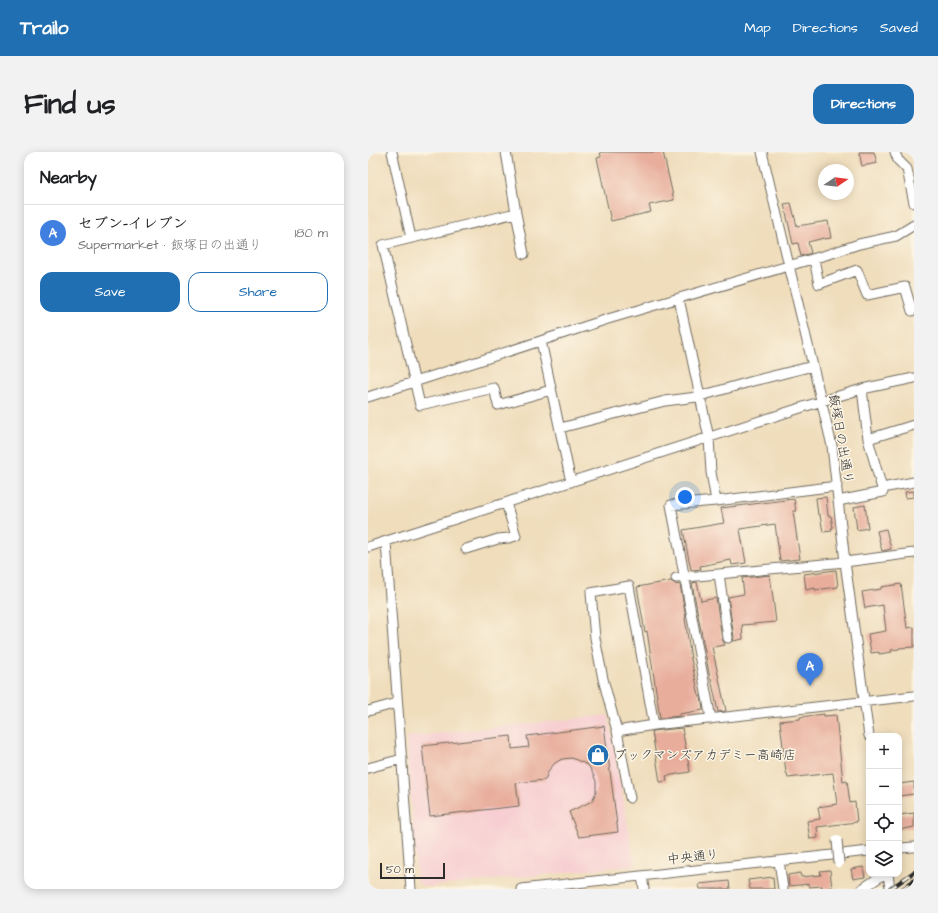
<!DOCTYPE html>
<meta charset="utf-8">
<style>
:root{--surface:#fff;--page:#f2f2f2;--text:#202124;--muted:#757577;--line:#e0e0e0;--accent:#1f6fb2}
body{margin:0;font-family:"Architects Daughter","Klee One",sans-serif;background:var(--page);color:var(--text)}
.controls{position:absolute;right:12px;bottom:12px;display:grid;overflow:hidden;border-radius:8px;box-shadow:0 2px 10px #0003}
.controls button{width:36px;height:36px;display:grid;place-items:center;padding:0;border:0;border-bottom:1px solid var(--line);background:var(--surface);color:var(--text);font:20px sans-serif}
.compass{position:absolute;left:450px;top:12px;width:36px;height:36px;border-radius:50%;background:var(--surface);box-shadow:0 2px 10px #0003;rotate:77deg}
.scale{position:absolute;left:12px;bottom:10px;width:65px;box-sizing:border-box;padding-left:4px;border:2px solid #2b2b2b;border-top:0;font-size:11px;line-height:14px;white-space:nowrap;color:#2b2b2b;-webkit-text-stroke:3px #fcf5e5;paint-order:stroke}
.you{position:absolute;left:317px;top:345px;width:14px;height:14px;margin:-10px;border:3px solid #fff;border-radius:50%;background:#1a73e8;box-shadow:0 0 0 6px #1a73e833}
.badge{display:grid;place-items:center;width:26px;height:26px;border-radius:50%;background:var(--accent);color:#fff;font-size:13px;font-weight:700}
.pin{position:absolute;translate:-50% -33px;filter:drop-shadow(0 1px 2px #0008)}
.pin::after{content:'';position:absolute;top:21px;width:14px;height:12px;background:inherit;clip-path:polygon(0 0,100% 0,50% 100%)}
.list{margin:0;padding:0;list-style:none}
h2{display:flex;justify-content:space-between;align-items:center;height:52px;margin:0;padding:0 16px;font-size:17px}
h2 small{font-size:13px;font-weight:400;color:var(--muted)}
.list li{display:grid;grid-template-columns:26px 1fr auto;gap:12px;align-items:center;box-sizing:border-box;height:56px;padding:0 16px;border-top:1px solid var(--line)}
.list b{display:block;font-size:15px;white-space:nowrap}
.list p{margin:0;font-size:13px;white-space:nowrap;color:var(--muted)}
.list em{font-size:13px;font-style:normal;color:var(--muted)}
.actions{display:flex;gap:8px;padding:12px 16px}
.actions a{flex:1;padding:9px 0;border:1px solid var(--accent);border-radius:12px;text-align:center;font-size:14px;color:var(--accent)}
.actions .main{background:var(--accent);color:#fff}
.icon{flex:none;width:22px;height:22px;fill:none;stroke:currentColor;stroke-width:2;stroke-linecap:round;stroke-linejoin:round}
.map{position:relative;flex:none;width:546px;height:737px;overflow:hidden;border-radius:12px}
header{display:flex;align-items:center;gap:24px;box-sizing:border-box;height:56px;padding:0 20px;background:var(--accent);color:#fff}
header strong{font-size:19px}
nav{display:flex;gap:22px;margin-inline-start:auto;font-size:14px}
.intro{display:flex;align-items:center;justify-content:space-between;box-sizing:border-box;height:96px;padding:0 24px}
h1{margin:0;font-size:28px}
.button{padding:10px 18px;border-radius:12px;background:var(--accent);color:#fff;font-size:14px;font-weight:700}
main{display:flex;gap:24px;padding:0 24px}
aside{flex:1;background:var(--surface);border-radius:12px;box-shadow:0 2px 10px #0003}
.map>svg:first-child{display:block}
.built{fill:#f7cfd2}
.building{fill:#e8ad9b}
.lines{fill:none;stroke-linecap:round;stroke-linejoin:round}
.minor-casing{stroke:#70695d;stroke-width:11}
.minor{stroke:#fff;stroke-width:9}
.rail-casing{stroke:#2b2b2b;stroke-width:4}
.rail{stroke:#fcf5e5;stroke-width:2.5;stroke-dasharray:8;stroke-linecap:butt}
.minor-bridge-casing{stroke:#70695d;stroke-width:11;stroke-linecap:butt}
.minor-bridge{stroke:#fff;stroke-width:9}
.labels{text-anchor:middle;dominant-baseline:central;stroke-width:3;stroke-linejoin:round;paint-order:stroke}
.street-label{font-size:13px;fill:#2b2b2b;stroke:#fcf5e5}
.poi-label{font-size:13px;fill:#2b2b2b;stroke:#fcf5e5;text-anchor:start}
</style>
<header>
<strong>Trailo</strong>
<nav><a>Map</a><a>Directions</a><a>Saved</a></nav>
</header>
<div class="intro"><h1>Find us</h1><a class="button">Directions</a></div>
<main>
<aside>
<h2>Nearby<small></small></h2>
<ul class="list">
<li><span class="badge" style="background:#3f7fe0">A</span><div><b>セブン-イレブン</b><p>Supermarket · 飯塚日の出通り</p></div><em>180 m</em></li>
</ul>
<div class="actions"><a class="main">Save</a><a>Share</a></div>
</aside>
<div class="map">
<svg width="546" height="737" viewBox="0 0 546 737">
<rect width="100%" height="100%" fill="#fcf5e5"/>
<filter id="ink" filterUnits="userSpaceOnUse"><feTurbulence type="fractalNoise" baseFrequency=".025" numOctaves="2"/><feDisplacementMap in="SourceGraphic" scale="8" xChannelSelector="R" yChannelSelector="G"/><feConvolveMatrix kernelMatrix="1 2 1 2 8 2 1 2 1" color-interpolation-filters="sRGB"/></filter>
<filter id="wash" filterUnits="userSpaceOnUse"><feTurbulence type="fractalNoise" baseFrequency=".012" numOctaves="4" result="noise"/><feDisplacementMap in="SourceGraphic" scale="16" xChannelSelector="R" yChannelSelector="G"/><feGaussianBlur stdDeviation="0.9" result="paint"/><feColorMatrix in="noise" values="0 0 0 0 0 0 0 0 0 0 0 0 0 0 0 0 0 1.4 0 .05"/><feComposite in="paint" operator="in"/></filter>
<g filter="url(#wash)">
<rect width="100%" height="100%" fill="#efddbb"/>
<path class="built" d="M240,563L267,713L57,735L49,730L38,585Z"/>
<g id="blocks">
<path class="building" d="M232,0H295L306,48L281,53L283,60L243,69L229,6L233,5Z
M491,0H506L509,11L494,14Z
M423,51L429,74L460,69L463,86L456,87V86L440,90L443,101L433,104L430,91L425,92L416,52Z
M546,339V345L538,346L537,340Z
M458,345L460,364H463L465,376H463L464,379L455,380L452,363H450L448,346Z
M426,347L428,359H425L432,407L412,409L407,372L372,377L378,411L364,413L363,408L332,414L333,417L323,418L315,378L356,371L353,356Z
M497,353L500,376L489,378L486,355Z
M518,377L523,397L514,399L509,379Z
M468,418L470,435L447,438V436L438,438L436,422Z
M402,423L408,470L374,473L375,487L365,489L366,485L360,445L376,442L374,426Z
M303,429L309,433L312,432L318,466H317L323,507L331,544H333L335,558L312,562V564L292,566L279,479L277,480L269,435Z
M329,430L333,449L348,446L354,487L357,493L344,495L358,559L350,560L343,526H342L324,431Z
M533,432L539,476L546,475V495L531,496V497L523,498L524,500L511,502V500L503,501L500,482L518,479L515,453L497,456L494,440L513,437V435Z
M456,562V564L468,563L475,630L479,629L482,651L487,650L489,670L449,675L450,686L442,687L439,669L452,667L450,655L469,652L465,621L420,626L419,621H418L412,569L432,567V565Z
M236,574L250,680L211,685L201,660L224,649L228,640V629L224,620L220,613L204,606L194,607L187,611L181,618L177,628L148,631L151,654L62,664L54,594L143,584L144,597L161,595L159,584Z
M314,576L322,620L298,624L299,629L292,630L284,579Z
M546,630V642L531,644V632Z
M546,661V675L531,678V663Z
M495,715L497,725L485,727L483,717Z
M462,718L464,737H454V734L441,735V732L421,734L420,723L432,721L433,725L453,723L452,719Z
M405,725L406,737H382L380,728Z
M361,729L362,737H332L331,732Z"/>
</g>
</g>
<g filter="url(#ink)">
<use href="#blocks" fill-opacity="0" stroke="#70695d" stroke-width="1"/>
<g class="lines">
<g class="minor-casing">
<path id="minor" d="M24,0L43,86
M138,0L148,61L156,102
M394,0L464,294L477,410L501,584
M527,0L530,8L539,17L546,51
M148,61L15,93L52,253L126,236L130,253L183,238
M446,107L451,132L489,118L499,143L537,135L544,159
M311,147L341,286L343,320L348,349L303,353L343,567
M173,189L203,330
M0,245L240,167L461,102L491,92L528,84L546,73
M192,276L297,249L329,245L385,229L445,214
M500,287L546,273
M514,336L546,330
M348,349L469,334
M470,349L515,340L500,287L494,237
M18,390L43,737
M0,395L454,249L494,237L546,226
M98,397L130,387L141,386L148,384L138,351
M351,422L360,486
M308,426L477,410L546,401
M0,559L29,551
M249,579L286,573L546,544
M0,616L34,607
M262,646L249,579L235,527L227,486L223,441L261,434L286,573
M531,696L546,695
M411,709L415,737
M520,722L522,737
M274,724L276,737
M153,737L501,699
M494,737L516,722"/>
</g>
<use href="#minor" class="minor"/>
<g class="rail-casing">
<path id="rail" d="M522,737L546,720
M534,737L546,728"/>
</g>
<use href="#rail" class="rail"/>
<g class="minor-bridge-casing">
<path id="minor-bridge" d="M469,688L471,711"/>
</g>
<use href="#minor-bridge" class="minor-bridge"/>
</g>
</g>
<defs>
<g id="shop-disc" transform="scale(1.15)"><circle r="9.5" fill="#1f6fb2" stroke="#fcf5e5"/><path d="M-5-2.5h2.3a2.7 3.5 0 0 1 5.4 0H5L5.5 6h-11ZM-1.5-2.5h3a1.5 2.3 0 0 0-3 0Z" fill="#fff"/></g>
</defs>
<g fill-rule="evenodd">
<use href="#shop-disc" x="230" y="603"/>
</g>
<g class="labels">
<g class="street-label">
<text transform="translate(473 287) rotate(80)">飯塚日の出通り</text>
<text transform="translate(325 705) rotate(-6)">中央通り</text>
</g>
<g class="poi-label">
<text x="246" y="603">ブックマンズアカデミー高崎店</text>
</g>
</g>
</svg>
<div class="controls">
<button>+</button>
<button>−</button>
<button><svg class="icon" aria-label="locate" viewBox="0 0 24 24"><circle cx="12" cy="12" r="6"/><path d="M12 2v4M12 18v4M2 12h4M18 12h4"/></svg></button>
<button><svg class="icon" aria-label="layers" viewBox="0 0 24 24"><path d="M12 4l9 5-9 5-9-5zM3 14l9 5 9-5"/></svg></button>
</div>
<svg class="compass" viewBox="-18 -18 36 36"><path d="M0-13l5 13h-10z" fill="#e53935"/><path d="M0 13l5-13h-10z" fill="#757577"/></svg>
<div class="scale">50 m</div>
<div class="you"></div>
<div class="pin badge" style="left:442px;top:534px;background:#3f7fe0">A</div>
</div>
</main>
